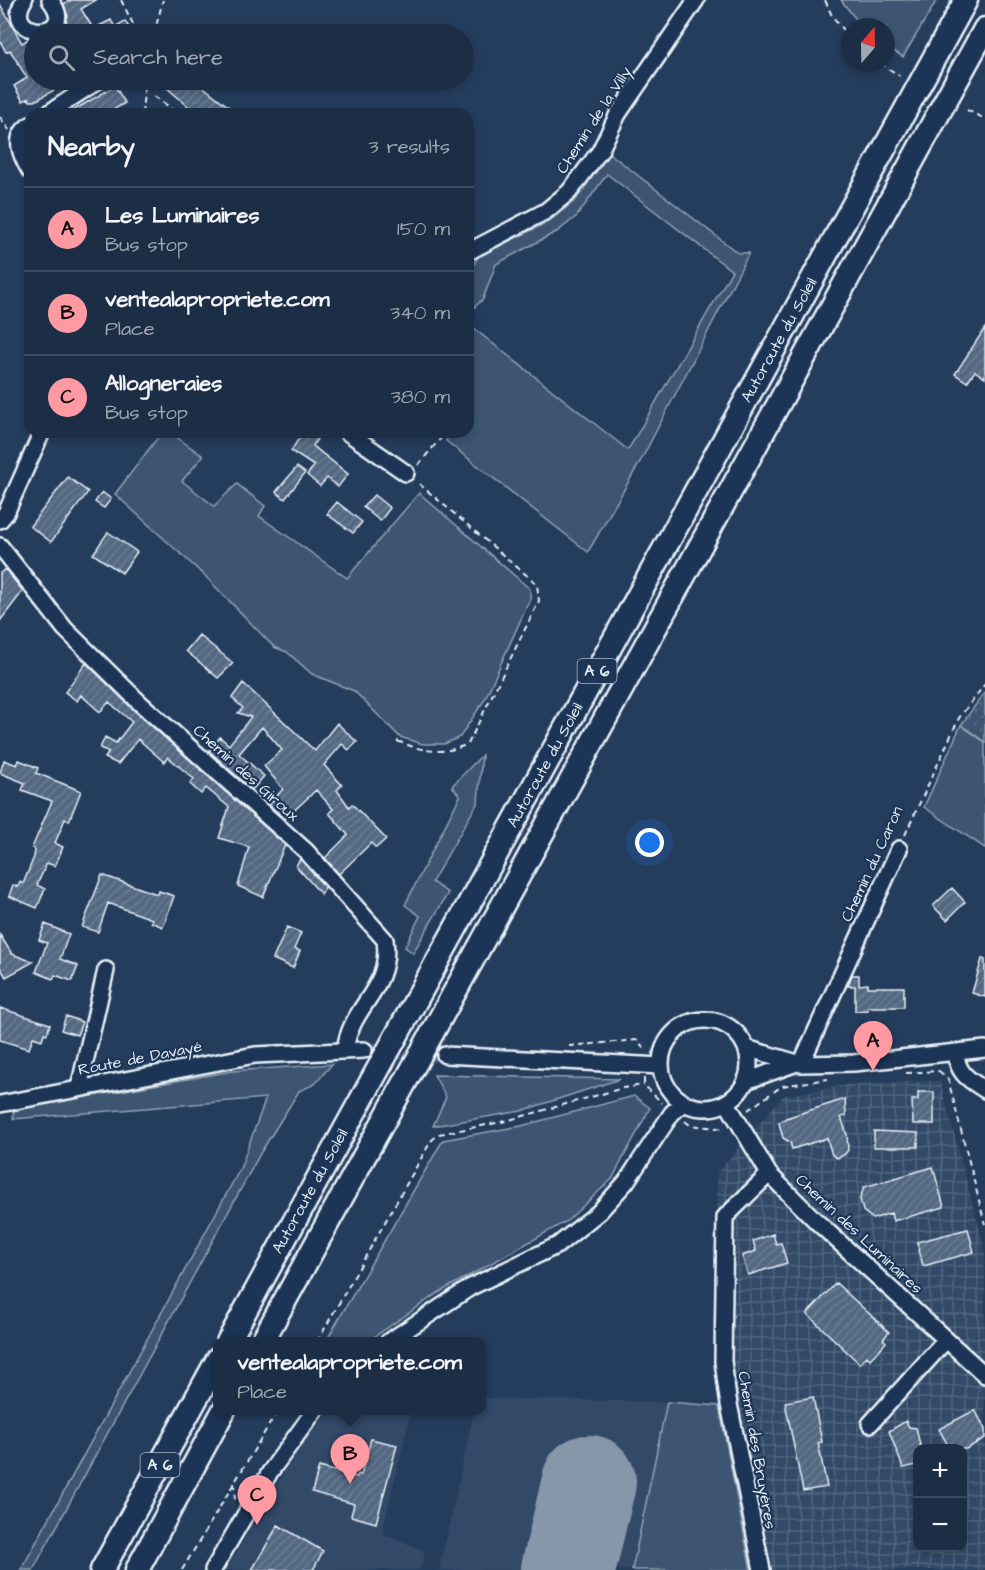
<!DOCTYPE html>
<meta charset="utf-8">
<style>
:root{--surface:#1c2e46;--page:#293a51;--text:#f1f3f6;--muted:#a0a8b3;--line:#3a4a5f;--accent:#ff9aa2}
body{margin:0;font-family:"Architects Daughter",sans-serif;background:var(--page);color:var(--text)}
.controls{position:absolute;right:18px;bottom:18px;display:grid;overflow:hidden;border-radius:12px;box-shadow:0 3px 9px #0003}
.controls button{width:54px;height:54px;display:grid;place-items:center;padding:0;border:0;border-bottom:2px solid var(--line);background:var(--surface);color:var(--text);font:30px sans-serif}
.compass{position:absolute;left:841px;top:18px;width:54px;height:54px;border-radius:50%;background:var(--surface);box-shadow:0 3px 9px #0003;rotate:20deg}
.you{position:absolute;left:650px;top:843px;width:21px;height:21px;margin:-15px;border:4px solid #fff;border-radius:50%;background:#1a73e8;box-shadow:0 0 0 9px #1a73e833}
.badge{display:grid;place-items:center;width:39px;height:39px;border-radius:50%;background:var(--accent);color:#111;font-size:20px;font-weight:700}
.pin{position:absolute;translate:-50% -50px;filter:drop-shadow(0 2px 3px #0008)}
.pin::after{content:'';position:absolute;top:32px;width:21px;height:18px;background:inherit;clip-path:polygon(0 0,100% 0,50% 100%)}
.popup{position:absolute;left:213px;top:1337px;width:273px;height:78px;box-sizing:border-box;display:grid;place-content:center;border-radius:12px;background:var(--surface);filter:drop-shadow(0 2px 4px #0005);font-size:20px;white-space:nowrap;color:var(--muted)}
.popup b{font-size:22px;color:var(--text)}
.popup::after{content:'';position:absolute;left:50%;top:100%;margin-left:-12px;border:12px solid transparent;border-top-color:var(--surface)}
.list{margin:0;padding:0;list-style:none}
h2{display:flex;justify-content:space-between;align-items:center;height:78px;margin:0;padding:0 24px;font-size:26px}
h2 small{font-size:20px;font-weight:400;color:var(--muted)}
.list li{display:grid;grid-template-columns:39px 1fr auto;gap:18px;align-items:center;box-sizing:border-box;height:84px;padding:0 24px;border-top:2px solid var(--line)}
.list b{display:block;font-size:22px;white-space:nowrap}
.list p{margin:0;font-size:20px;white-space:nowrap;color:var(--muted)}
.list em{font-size:20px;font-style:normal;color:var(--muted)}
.icon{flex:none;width:33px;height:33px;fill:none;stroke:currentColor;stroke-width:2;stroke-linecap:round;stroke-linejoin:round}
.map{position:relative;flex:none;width:985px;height:1570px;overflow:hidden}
.search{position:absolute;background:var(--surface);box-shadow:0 3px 9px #0003;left:24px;top:24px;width:450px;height:66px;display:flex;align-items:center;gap:15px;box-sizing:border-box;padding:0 21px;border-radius:33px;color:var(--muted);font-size:22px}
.panel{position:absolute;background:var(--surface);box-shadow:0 3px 9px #0003;left:24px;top:108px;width:450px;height:330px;border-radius:18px}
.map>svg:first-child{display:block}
.built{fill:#334a68}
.industrial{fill:url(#industrial-grid);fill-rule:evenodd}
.green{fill:#3e5472;stroke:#93a2b5;stroke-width:1.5}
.garden{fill:url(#garden-dots);stroke:#93a2b5;stroke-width:1.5}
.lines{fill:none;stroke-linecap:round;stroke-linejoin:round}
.runway{stroke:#8697aa;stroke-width:94}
.building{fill:url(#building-hatch);stroke:#e8f1f8;stroke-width:1.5}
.minor-tunnel{stroke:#425874;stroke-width:15;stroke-dasharray:15 8;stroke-linecap:butt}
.minor-casing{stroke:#e8f1f8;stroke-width:20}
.highway-casing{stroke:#e8f1f8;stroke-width:27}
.path{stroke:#e8f1f8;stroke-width:2;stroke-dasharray:6 4.5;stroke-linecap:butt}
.minor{stroke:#1d3557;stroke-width:15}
.highway{stroke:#1d3557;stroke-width:22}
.labels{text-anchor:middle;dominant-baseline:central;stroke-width:4.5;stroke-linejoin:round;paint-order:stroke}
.shield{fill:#1d3557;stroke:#abb9c8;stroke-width:1.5}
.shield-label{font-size:15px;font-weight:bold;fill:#e8f1f8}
.street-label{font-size:16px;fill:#e8f1f8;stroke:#1d3557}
</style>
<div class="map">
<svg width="985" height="1570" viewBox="0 0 985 1570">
<defs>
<pattern id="industrial-grid" width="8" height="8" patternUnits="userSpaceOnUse" patternTransform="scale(1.5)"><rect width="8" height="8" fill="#334a68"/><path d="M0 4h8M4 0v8" fill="none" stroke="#51657e"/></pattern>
<pattern id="garden-dots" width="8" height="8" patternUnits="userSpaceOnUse" patternTransform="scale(1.5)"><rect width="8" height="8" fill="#3e5472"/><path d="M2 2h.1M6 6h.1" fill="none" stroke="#5a6d87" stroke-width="1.8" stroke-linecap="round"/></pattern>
<pattern id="building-hatch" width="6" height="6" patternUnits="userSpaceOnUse" patternTransform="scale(1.5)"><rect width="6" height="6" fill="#536782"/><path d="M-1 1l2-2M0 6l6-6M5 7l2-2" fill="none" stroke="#6c7d94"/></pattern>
</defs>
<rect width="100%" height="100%" fill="#253d5d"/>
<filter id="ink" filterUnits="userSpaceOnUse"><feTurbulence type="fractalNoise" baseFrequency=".0167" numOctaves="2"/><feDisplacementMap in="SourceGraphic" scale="12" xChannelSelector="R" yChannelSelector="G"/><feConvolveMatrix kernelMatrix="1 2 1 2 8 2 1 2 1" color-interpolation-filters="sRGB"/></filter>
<g filter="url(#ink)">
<path class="built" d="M482,1398L667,1402L632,1570H439L474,1411L482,1410Z
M331,1411H411L382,1533L425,1551L420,1570H226L308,1432Z"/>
<path class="industrial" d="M940,1081L985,1251V1570H759L719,1406L717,1173L783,1096L852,1084ZM918,1448H962V1548H918Z"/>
<path class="green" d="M841,0H937L903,57L886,46V27H862Z
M609,153L738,253H749L640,462L588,552L446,441L450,432H468V324L628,450L732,271L607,174L577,216L558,231L496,264L483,299L468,313V274L478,257L548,222L576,200Z
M162,432H169L203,456L182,481L214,506L237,484L265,506L259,516L347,578L419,493L530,589V599L485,699L460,737L444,744H423L400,737L354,691L312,674L287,652L274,647L206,577L115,494Z
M961,725L985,742V848L924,807Z
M482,755L478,802L432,882L448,893L413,953L405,947L420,916L405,905L460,796L452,786Z
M332,1064L315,1084L299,1091L261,1152L33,1570H21L240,1169L266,1098L13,1119L14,1110L232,1071Z
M434,1075L620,1079L521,1111L433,1126L446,1097Z
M634,1096L650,1108L612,1179L567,1221L438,1293L368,1341H326L443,1140L521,1126Z
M667,1402L719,1406L751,1570H632Z"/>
<path class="garden" d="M985,692V742L961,725Z"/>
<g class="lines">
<path class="runway" d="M568,1570L589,1482"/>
</g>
<path class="building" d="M71,0H96L81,9L91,25L74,34L71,30L64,33L63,30L68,16L63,4Z
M0,4L22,43L30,38L34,39V80H51L56,89L35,101H30L29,98L23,101L14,86L27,78L10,50L6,52L0,41Z
M111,20L115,27L125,21L133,34H101L99,26Z
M158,80L197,82L238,114H203L196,110L195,112Z
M115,86L125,103L113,110L115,114H67Z
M985,328V378L975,371L967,382L955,374Z
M303,432H321L313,446L348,474L338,487L327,478L320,486L307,475L314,466L291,451Z
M297,467L305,473L285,499L276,492Z
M68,477L88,492L51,542L30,526Z
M102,492L111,499L104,508L95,502Z
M374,495L390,508L380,521L363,507Z
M337,502L362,522L353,533L327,514Z
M108,532L137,552L122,573L93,554Z
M5,569L23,591L0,621V573Z
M199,635L233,663L218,678L186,651Z
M86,663L134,710L285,845L263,897L238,886L249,847L219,838L229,807L206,788L201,794L190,784L194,779L168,757L164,762L138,739L118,764L105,758L109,752L100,748L105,737L116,743L132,722L109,702L100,712L81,695L77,701L65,692Z
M243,683L315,751L337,723L357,742L349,750L342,744L324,765L342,785L337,790L349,807L352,804L386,839L376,848L371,843L339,874L325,858L348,835L329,813L333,809L316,790L285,819L269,805L283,789L264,766L282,750L262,727L239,754L264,776L252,790L209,751L220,737L229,745L251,717L238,713L243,708L232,698Z
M4,760L17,765L19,760L38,768L36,773L81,791L69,821L65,819L55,843L63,847L55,866L47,863L37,885L45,889L37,908L9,896L13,885L18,887L20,882L23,884L34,857L35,850L32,848L52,801L22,790L25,783L0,773Z
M300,859L325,887L321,894L296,866Z
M102,875L157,894L159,891L174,896L163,927L151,922L152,919L108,903L98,932L82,927Z
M952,888L965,902L947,920L933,906Z
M45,924L69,934L60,959L78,966L72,981L55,975L53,979L36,972L47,943L39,940Z
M287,927L301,933L294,949L300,951L293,968L273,959Z
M0,935L12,954L33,962L6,977L0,967Z
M982,959H985V997L972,993Z
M852,975H859V985L868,984V987H904V1007H868V1010L855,1011V986H848Z
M0,1008L50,1024L47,1034L44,1033L42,1040L33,1037L29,1049L0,1040Z
M66,1016L82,1022L77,1035L61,1030Z
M918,1092H934V1124H913L912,1100H918Z
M845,1099L846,1116L841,1117L847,1135L848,1150L844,1155L837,1158L832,1155L827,1138L792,1149L790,1142L783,1138L779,1123L786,1118Z
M874,1131L918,1133V1147H874Z
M933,1167L944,1207L893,1221L891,1213L873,1219L863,1211L860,1199L864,1187Z
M968,1229L974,1252L923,1266L917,1242Z
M773,1234L776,1244L781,1243L787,1263L748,1275L742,1256L756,1251L753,1241Z
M836,1283L889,1332L883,1339L886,1342L880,1349L870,1359L867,1356L860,1364L807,1314Z
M813,1397L822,1442L818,1443L827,1487L803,1491L785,1402Z
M975,1410L985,1429V1438L966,1449H950L939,1429Z
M906,1421L909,1427L916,1428L921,1449H918V1465L903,1468L889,1431Z
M371,1439L397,1445L376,1523L351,1516L354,1504L312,1492L319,1467L357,1477L358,1474L361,1475Z
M278,1525L323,1551L313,1570H252Z"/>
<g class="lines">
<path class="minor-tunnel" d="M364,1050L445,1055"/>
<g class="minor-casing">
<path id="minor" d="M24,0C0,41 82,40 50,0
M47,114L99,80
M30,125C12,137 21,156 30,171
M468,252L546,211L569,192L600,151L618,114L696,0
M347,432L406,473
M0,520L6,513L42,432
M0,546L65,629L140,703L306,851L385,940C392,990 351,1004 345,1050
M661 1064a44 44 0 1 1 88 0a44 44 0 1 1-88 0Z
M746,1048L801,1064L854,1063L985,1049
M955,1053C959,1075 968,1079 985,1090
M445,1055L661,1066
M801,1064L899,849
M746,1081L794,1064
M79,1088L106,970
M727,1103L769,1174L816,1221L985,1375
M0,1104L255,1055L364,1050
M388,1342L471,1287L558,1245L599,1212L626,1182L672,1113L683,1103
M870,1424L946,1340
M213,1570L270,1472L315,1410
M762,1570L728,1399L723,1361L725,1217L769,1174"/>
</g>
<g class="highway-casing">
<path id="highway" d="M228,1342L966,0
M262,1342L985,29
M102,1570L218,1359
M137,1570L224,1410"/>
</g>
<path class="path" d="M121,0L138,34
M825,0L832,16L850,37
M154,34L163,0
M880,63L900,76
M154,96L179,114
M967,110L985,119
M142,114L145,80
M0,117L9,130
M418,465L441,438
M397,741C423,751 441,756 468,744L539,601L537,584L417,482
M905,835L959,718L985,684
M569,1046L637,1040L644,1048
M939,1071L948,1079L985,1224
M906,1073L939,1071
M644,1078V1085L662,1103
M748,1110L782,1086L828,1079
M685,1121L690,1125L725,1129
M317,1342L431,1141L439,1134L502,1122L623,1088L644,1085
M234,1483L235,1501
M182,1570L278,1410"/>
<use href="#minor" class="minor"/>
<use href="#highway" class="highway"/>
</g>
</g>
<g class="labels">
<g class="shield">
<rect x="577.5" y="659" width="39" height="24" rx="4.5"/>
<rect x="140.5" y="1453" width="39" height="24" rx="4.5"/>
</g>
<g class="shield-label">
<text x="597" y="671">A 6</text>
<text x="160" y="1465">A 6</text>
</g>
<g class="street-label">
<text transform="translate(594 120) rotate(-57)">Chemin de la Villy</text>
<text transform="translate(779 340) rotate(-61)">Autoroute du Soleil</text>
<text transform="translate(545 765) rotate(-61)">Autoroute du Soleil</text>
<text transform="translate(246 773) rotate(42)">Chemin des Giroux</text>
<text transform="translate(872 864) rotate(-65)">Chemin du Caron</text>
<text transform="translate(140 1058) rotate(-11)">Route de Davayé</text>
<text transform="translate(310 1191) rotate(-61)">Autoroute du Soleil</text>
<text transform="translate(859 1234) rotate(43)">Chemin des Luminaires</text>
<text transform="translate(757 1450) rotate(80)">Chemin des Bruyères</text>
</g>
</g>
</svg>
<div class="controls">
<button>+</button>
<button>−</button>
</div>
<svg class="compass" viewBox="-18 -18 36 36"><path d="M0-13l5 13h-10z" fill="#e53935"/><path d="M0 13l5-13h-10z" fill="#a0a8b3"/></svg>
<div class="you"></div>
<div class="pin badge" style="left:873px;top:1071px">A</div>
<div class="pin badge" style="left:350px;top:1484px">B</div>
<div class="popup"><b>ventealapropriete.com</b>Place</div>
<div class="pin badge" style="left:257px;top:1525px">C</div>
<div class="search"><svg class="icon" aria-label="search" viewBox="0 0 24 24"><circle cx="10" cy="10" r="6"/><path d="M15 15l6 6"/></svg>Search here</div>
<section class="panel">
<h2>Nearby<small>3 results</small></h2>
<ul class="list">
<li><span class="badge">A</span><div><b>Les Luminaires</b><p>Bus stop</p></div><em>150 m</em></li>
<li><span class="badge">B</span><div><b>ventealapropriete.com</b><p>Place</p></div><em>340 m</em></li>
<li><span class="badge">C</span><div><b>Allogneraies</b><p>Bus stop</p></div><em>380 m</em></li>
</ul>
</section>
</div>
